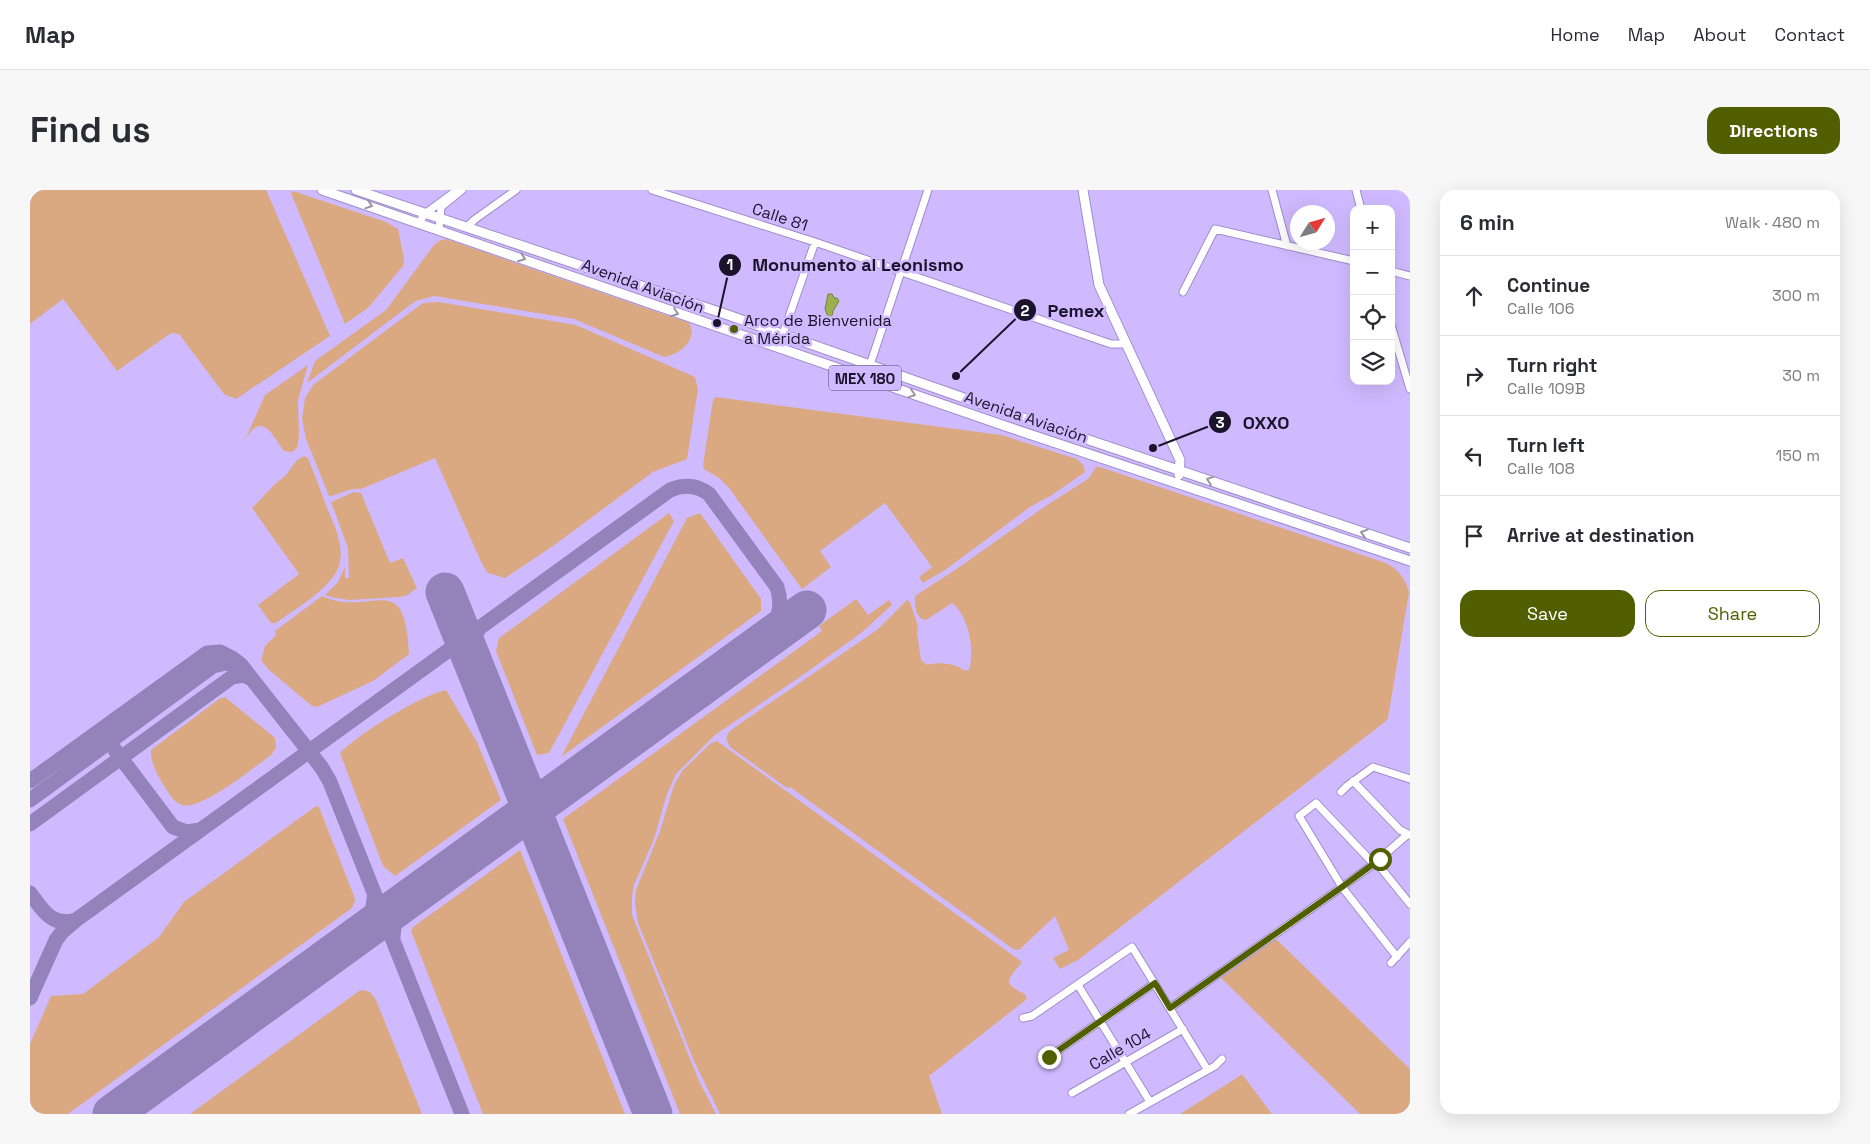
<!DOCTYPE html>
<meta charset="utf-8">
<style>
:root{--surface:#fff;--page:#f7f7f7;--text:#2b2b33;--muted:#7c7c81;--line:#e1e1e2;--accent:#515f00}
body{margin:0;font-family:"Space Grotesk",sans-serif;background:var(--page);color:var(--text)}
.controls{position:absolute;right:15px;top:15px;display:grid;overflow:hidden;border-radius:10px;box-shadow:0 5px 20px #0002}
.controls button{width:45px;height:45px;display:grid;place-items:center;padding:0;border:0;border-bottom:1px solid var(--line);background:var(--surface);color:var(--text);font:25px sans-serif}
.compass{position:absolute;left:1260px;top:15px;width:45px;height:45px;border-radius:50%;background:var(--surface);box-shadow:0 5px 20px #0002;rotate:53deg}
.stop{position:absolute;width:15px;height:15px;margin:-11px;border:4px solid #515f00;border-radius:50%;background:#fff}
.stop.end{background:#515f00;border-color:#fff;box-shadow:0 1px 5px #0008}
.list{margin:0;padding:0;list-style:none}
h2{display:flex;justify-content:space-between;align-items:center;height:65px;margin:0;padding:0 20px;font-size:21px}
h2 small{font-size:16px;font-weight:400;color:var(--muted)}
.list li{display:grid;grid-template-columns:32px 1fr auto;gap:15px;align-items:center;box-sizing:border-box;height:80px;padding:0 20px;border-top:1px solid var(--line)}
.list b{display:block;font-size:19px;white-space:nowrap}
.list p{margin:0;font-size:16px;white-space:nowrap;color:var(--muted)}
.list em{font-size:16px;font-style:normal;color:var(--muted)}
.actions{display:flex;gap:10px;padding:15px 20px}
.actions a{flex:1;padding:11px 0;border:1px solid var(--accent);border-radius:15px;text-align:center;font-size:18px;color:var(--accent)}
.actions .main{background:var(--accent);color:#fff}
.icon{flex:none;width:28px;height:28px;fill:none;stroke:currentColor;stroke-width:2;stroke-linecap:round;stroke-linejoin:round}
.map{position:relative;flex:none;width:1380px;height:924px;overflow:hidden;border-radius:15px}
header{display:flex;align-items:center;gap:30px;box-sizing:border-box;height:70px;padding:0 25px;background:var(--surface);border-bottom:1px solid var(--line)}
header strong{font-size:24px}
nav{display:flex;gap:28px;margin-inline-start:auto;font-size:18px}
.intro{display:flex;align-items:center;justify-content:space-between;box-sizing:border-box;height:120px;padding:0 30px}
h1{margin:0;font-size:35px}
.button{padding:12px 22px;border-radius:15px;background:var(--accent);color:#fff;font-size:18px;font-weight:700}
main{display:flex;gap:30px;padding:0 30px}
aside{flex:1;background:var(--surface);border-radius:15px;box-shadow:0 5px 20px #0002}
.map>svg:first-child{display:block}
.green{fill:#daa982}
.water{fill:#9cb04d;stroke:#758143}
.lines{fill:none;stroke-linecap:round;stroke-linejoin:round}
.taxiway{stroke:#9483ba;stroke-width:15}
.runway{stroke:#9483ba;stroke-width:39}
.minor-casing{stroke:#a18bcd;stroke-width:9}
.major-casing{stroke:#a18bcd;stroke-width:11}
.minor{stroke:#fff;stroke-width:7}
.major{stroke:#fff;stroke-width:9}
.oneway{stroke:#9894a0}
.route{stroke:#515f00;stroke-width:6}
.poi-dot{fill:#515f00;stroke:#d0baff;stroke-width:2}
.labels{text-anchor:middle;dominant-baseline:central;stroke-width:5;stroke-linejoin:round;paint-order:stroke}
.shield{fill:#d0baff;stroke:#51446b;stroke-width:1}
.shield-label{font-size:15px;font-weight:bold;fill:#1b122b}
.street-label{font-size:16px;fill:#1b122b;stroke:#d0baff}
.poi-label{font-size:16px;fill:#1b122b;stroke:#d0baff;text-anchor:start}
.leader{fill:none;stroke:#1b122b;stroke-width:2}
.callout-dot{fill:#1b122b;stroke:#d0baff;stroke-width:2}
.mark-label{font-size:15px;text-anchor:middle;font-weight:bold;fill:#fff}
.callout-label{font-size:18px;text-anchor:middle;font-weight:bold;fill:#1b122b;stroke:#d0baff;stroke-width:5;stroke-linejoin:round;paint-order:stroke}
</style>
<header>
<strong>Map</strong>
<nav><a>Home</a><a>Map</a><a>About</a><a>Contact</a></nav>
</header>
<div class="intro"><h1>Find us</h1><a class="button">Directions</a></div>
<main>
<div class="map">
<svg width="1380" height="924" viewBox="0 0 1380 924">
<rect width="100%" height="100%" fill="#d0baff"/>
<path class="green" d="M0,0H236L300,146L206,209L194,204L149,144L141,143L87,181L33,109L0,134Z
M263,1L356,32L368,39L374,68L373,76L338,118L315,134L261,3Z
M416,49L659,133C669,149 649,165 634,167L544,129L404,106L386,111L380,115L277,193L285,171L356,120L404,55L409,51Z
M409,112L546,135L665,187L668,199L657,269L623,282L523,356L475,388L458,383L452,374L405,268L331,299C320,297 310,305 299,306L276,249L272,229L275,208L283,195L386,118L393,113Z
M278,175L268,210L269,247L267,258L262,262L254,261C242,245 233,220 215,250L235,205Z
M686,207L971,245L1047,269L1054,276L1055,282L1022,305L1000,317L915,380L893,393L889,387L902,377L855,313L790,361L801,377L772,399L699,298L689,288L674,279L673,275L683,210Z
M274,266L278,268C284,283 290,299 296,315C305,338 320,364 303,387C289,406 265,419 246,433H241L228,415L269,384L222,318L245,294L256,285L267,270Z
M1066,277H1070L1356,373C1369,380 1375,388 1379,402L1358,528L1356,531L1048,770L1030,779L1023,768L1039,760L1025,726L989,760L983,759L760,597L757,598L700,557L696,549L698,543L705,537L847,440L877,410L880,412L888,436L887,443L891,470L897,475C906,472 918,473 927,476C932,479 933,481 939,480C945,459 939,427 922,413L896,430C886,430 884,414 885,406L928,378L1017,315L1058,289Z
M324,302L331,303L360,373L373,368L387,398L376,406L369,407L319,410L301,407L295,405L308,392L315,377V388H319L318,358L301,312Z
M639,323L644,331L519,563L507,565L466,461L469,448Z
M670,323L731,409V421L531,567L657,328Z
M292,406C342,429 375,375 379,464L343,491L287,517L282,516L238,479L231,470L235,456L246,445L245,441Z
M826,409L838,425L859,410L862,415L831,443L780,480L685,545L646,584L637,604L624,649L604,695L602,706V725L606,735L669,891L686,924H650L533,629L792,441L789,436Z
M416,500L447,552L471,610L365,686L353,676L310,563C330,543 389,506 416,500Z
M195,507L245,548L246,558L241,565C226,576 171,621 152,615C143,612 139,603 134,596C128,586 120,572 121,560L189,509Z
M687,551L992,772C978,790 971,793 995,804L997,809L899,886L912,924H690L663,869L650,836L608,733L605,713L606,700L630,641L644,595L652,581L681,553Z
M286,616L289,617L324,706L325,710L322,718L38,924H0V854L21,806L53,804L129,747L154,712Z
M490,660L595,924H453L381,741L383,737Z
M1246,749L1380,879V924H1330L1191,788Z
M333,800L340,802L346,810L392,924H160L329,801Z
M1212,884L1242,924H1150L1208,887Z"/>
<path class="water" d="M798,104H802L804,108H807L809,111L803,121L802,126L798,127L795,119Z"/>
<g class="lines">
<path class="taxiway" d="M444,475L442,454L449,438
M85,560L143,637L157,642L170,640
M0,591L177,463L190,462L202,468L211,475L292,578L300,592L432,924
M0,610L183,476L196,473L209,476
M0,634L202,487L213,485L222,489
M0,703C12,719 22,738 46,730
M331,743L342,726L344,709
M363,747L365,727L374,712
M0,808L26,750L32,742L46,730L640,300C654,294 667,295 679,304L747,397C754,418 747,435 733,451"/>
<path class="runway" d="M415,402L623,924
M82,924L777,420"/>
<g class="minor-casing">
<path id="minor" d="M622,0L785,52L1081,154H1096
M1242,0L1257,56
M1326,0L1331,19
M389,32L396,23L427,0
M437,37L444,30L486,0
M409,39L411,17L432,0
M1361,81L1380,86
M1153,102L1185,39L1324,71
M1361,135L1380,199
M753,144L785,52
M840,175L898,0
M1323,591L1370,640L1380,645
M1311,602L1317,596L1343,577L1380,589
M1367,767L1312,697L1269,626L1286,613L1340,670L1350,677L1380,714
M1361,773L1380,752
M1048,795L1120,912
M1140,818L1312,697L1345,673L1378,644
M993,828L1002,826L1102,757L1177,879
M1019,867L1125,793
M1042,903L1153,839
M1099,924L1185,876L1192,869"/>
</g>
<g class="major-casing">
<path id="major" d="M292,0L978,237L1380,371
M326,0L698,125L931,207L1380,358
M1053,0L1069,95L1150,270L1149,285"/>
</g>
<use href="#minor" class="minor"/>
<use href="#major" class="major"/>
</g>
<defs><path id="oneway-chevron" d="M-2-3.5L2.5 0L-2 3.5" fill="none" stroke-width="1.6" stroke-linecap="round" stroke-linejoin="round" transform="scale(1.25)"/></defs>
<g class="oneway">
<use href="#oneway-chevron" transform="translate(339 15) rotate(18)"/>
<use href="#oneway-chevron" transform="translate(492 68) rotate(20)"/>
<use href="#oneway-chevron" transform="translate(645 123) rotate(20)"/>
<use href="#oneway-chevron" transform="translate(882 204) rotate(19)"/>
<use href="#oneway-chevron" transform="translate(1180 290) rotate(-161)"/>
<use href="#oneway-chevron" transform="translate(1334 343) rotate(-162)"/>
</g>
<g class="lines">
<path class="route" d="M1019,867L1125,793L1140,818L1312,697L1350,669"/>
</g>
<circle class="poi-dot" cx="704" cy="139" r="5"/>
<g class="labels">
<rect class="shield" x="799" y="175.5" width="72" height="25" rx="4"/>
<g class="shield-label">
<text x="835" y="188">MEX 180</text>
</g>
<g class="street-label">
<text transform="translate(750 27) rotate(18)">Calle 81</text>
<text transform="translate(613 96) rotate(20)">Avenida Aviación</text>
<text transform="translate(996 227) rotate(19)">Avenida Aviación</text>
<text transform="translate(1090 859) rotate(-30)">Calle 104</text>
</g>
<g class="poi-label">
<text x="714" y="130">Arco de Bienvenida<tspan x="714" dy="18">a Mérida</tspan></text>
</g>
</g>
<path class="leader" d="M687 133L700 75M926 186L995 120M1123 258L1190 232"/>
<g class="callout-dot">
<circle cx="687" cy="133" r="5"/>
<circle cx="926" cy="186" r="5"/>
<circle cx="1123" cy="258" r="5"/>
<circle cx="700" cy="75" r="12"/>
<circle cx="995" cy="120" r="12"/>
<circle cx="1190" cy="232" r="12"/>
</g>
<g class="mark-label">
<text x="700" y="80">1</text>
<text x="995" y="126">2</text>
<text x="1190" y="238">3</text>
</g>
<g class="callout-label">
<text x="828" y="81">Monumento al Leonismo</text>
<text x="1046" y="127">Pemex</text>
<text x="1236" y="239">OXXO</text>
</g>
</svg>
<div class="controls">
<button>+</button>
<button>−</button>
<button><svg class="icon" aria-label="locate" viewBox="0 0 24 24"><circle cx="12" cy="12" r="6"/><path d="M12 2v4M12 18v4M2 12h4M18 12h4"/></svg></button>
<button><svg class="icon" aria-label="layers" viewBox="0 0 24 24"><path d="M12 4l9 5-9 5-9-5zM3 14l9 5 9-5"/></svg></button>
</div>
<svg class="compass" viewBox="-18 -18 36 36"><path d="M0-13l5 13h-10z" fill="#e53935"/><path d="M0 13l5-13h-10z" fill="#7c7c81"/></svg>
<div class="stop" style="left:1350px;top:669px"></div>
<div class="stop end" style="left:1019px;top:867px"></div>
</div>
<aside>
<h2>6 min<small>Walk · 480 m</small></h2>
<ul class="list">
<li><svg class="icon" aria-label="ahead" viewBox="0 0 24 24"><path d="M12 20V5M6 11l6-6 6 6"/></svg><div><b>Continue</b><p>Calle 106</p></div><em>300 m</em></li>
<li><svg class="icon" aria-label="right" viewBox="0 0 24 24"><path d="M7 20v-9h11M14 6l5 5-5 5"/></svg><div><b>Turn right</b><p>Calle 109B</p></div><em>30 m</em></li>
<li><svg class="icon" aria-label="left" viewBox="0 0 24 24"><path d="M17 20v-9H6M10 6l-5 5 5 5"/></svg><div><b>Turn left</b><p>Calle 108</p></div><em>150 m</em></li>
<li><svg class="icon" aria-label="arrive" viewBox="0 0 24 24"><path d="M6 21V4h12l-3 4 3 4H6"/></svg><div><b>Arrive at destination</b></div></li>
</ul>
<div class="actions"><a class="main">Save</a><a>Share</a></div>
</aside>
</main>
